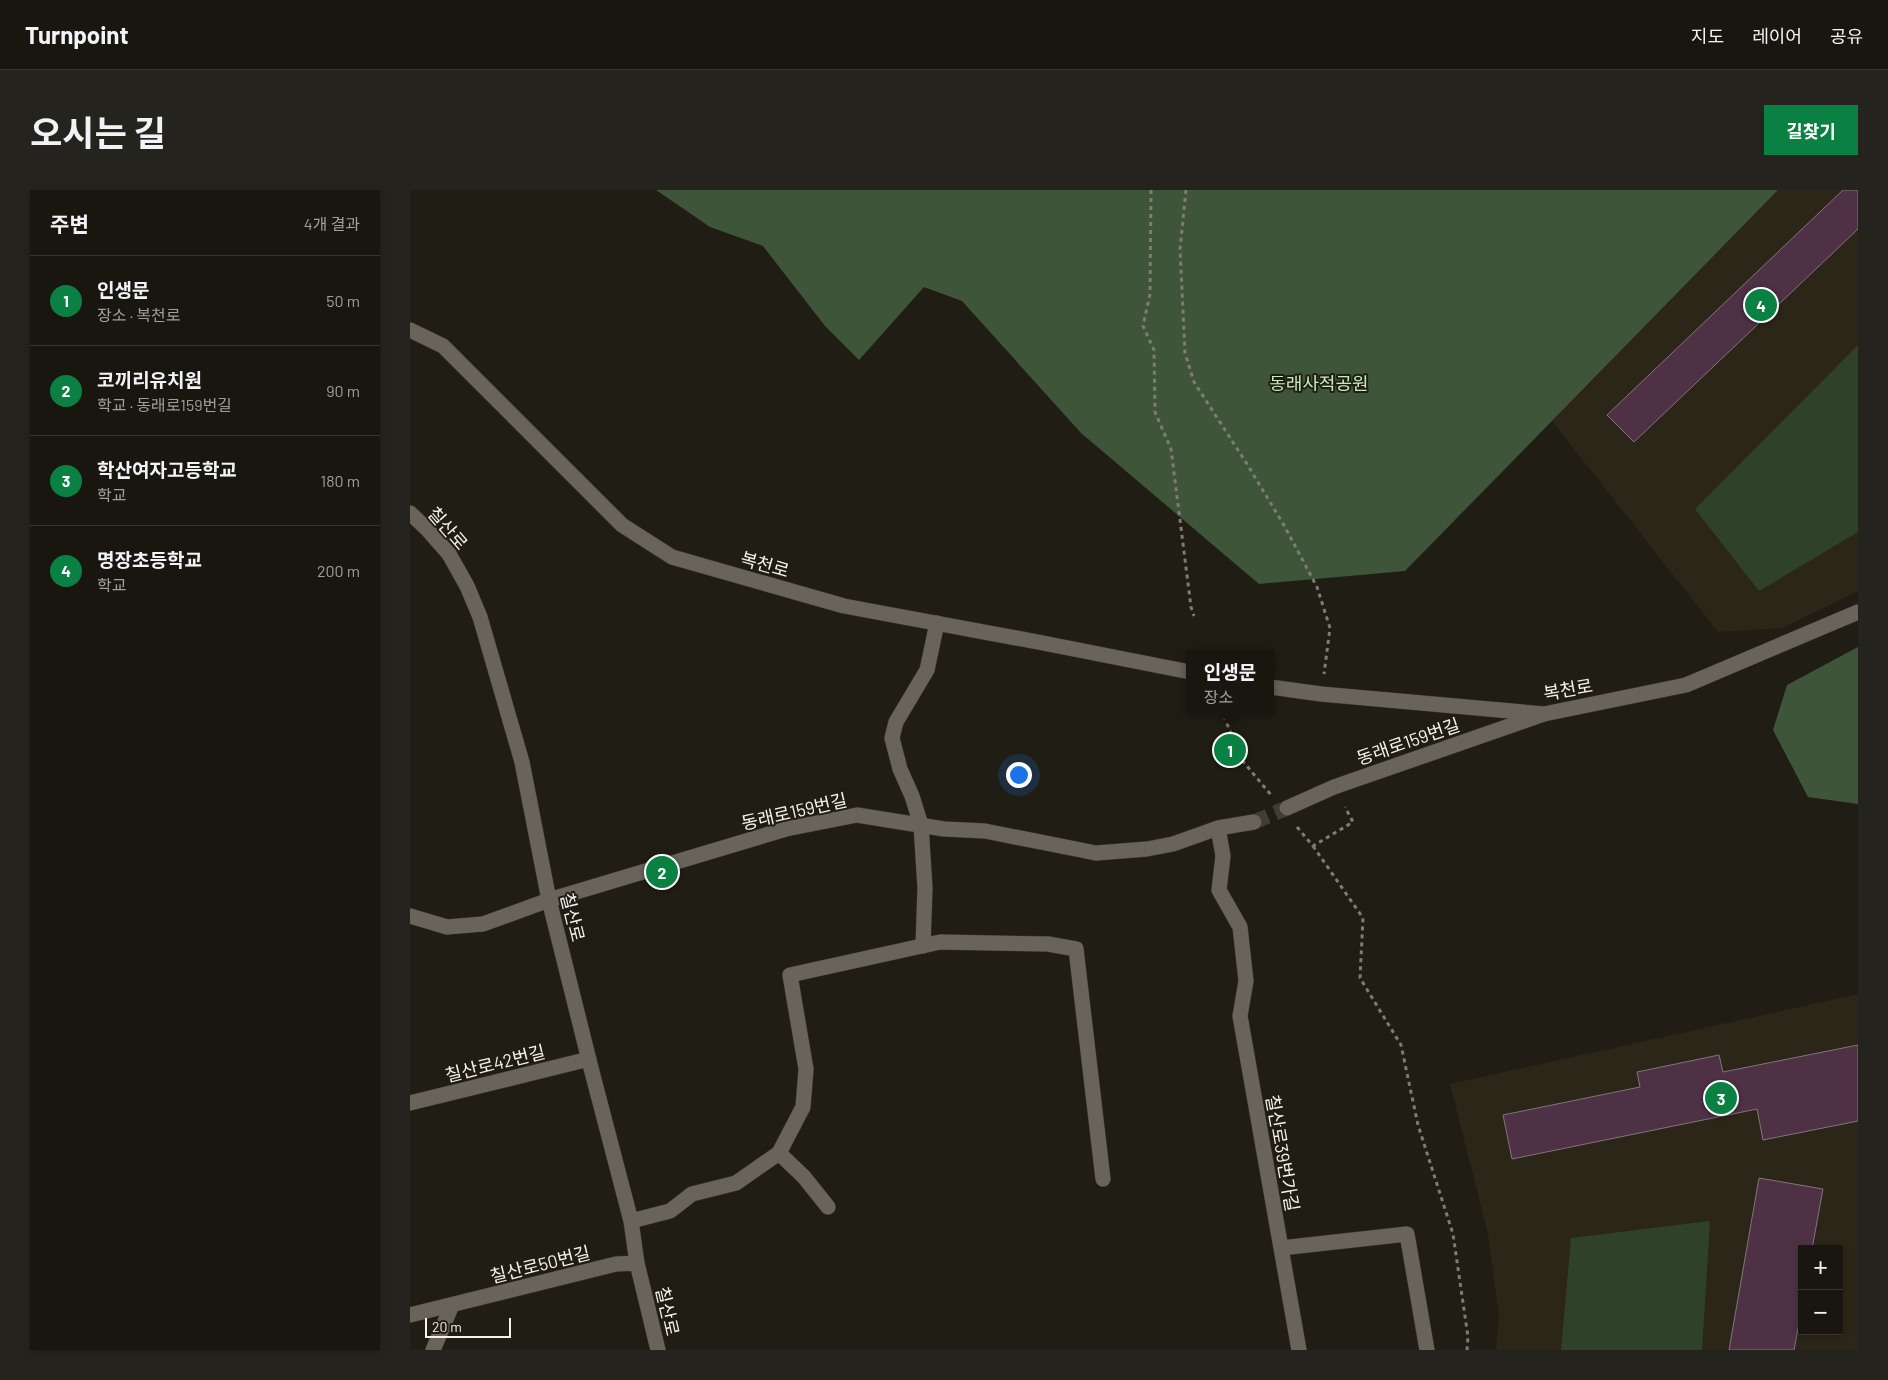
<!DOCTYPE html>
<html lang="ko">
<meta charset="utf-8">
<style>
:root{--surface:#18160f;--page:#25231d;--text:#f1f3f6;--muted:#9f9f9e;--line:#36352f;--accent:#0b8043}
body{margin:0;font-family:Barlow,"Noto Sans KR",sans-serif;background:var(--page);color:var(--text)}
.controls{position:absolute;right:15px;bottom:15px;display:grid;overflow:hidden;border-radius:0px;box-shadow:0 2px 8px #0003}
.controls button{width:45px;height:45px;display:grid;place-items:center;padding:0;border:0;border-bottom:1px solid var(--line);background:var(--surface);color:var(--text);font:25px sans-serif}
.scale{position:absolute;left:15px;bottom:12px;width:86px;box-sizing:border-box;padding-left:5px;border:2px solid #f4f2eb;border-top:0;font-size:14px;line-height:18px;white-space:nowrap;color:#f4f2eb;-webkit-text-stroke:4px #201d14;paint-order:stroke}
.you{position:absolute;left:608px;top:584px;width:18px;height:18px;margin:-12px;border:4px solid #fff;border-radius:50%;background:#1a73e8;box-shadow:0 0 0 8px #1a73e833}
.badge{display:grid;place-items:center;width:32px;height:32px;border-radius:50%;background:var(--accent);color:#fff;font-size:16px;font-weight:700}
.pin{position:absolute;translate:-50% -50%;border:2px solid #fff;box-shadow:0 1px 5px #0006}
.popup{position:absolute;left:776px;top:460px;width:88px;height:65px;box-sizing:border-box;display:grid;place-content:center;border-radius:0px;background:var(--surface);filter:drop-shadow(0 1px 4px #0005);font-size:16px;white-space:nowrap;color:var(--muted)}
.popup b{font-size:19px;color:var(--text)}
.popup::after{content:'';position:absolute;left:50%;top:100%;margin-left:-10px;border:10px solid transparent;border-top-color:var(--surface)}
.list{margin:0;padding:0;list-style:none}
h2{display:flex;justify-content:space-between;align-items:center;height:65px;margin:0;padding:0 20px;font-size:21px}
h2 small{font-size:16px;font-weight:400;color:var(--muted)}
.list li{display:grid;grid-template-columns:32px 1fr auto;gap:15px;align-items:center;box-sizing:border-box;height:90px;padding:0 20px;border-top:1px solid var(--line)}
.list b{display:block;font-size:19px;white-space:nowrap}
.list p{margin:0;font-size:16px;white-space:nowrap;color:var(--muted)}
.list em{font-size:16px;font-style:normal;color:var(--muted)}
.map{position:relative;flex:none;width:1448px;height:1160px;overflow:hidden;border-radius:0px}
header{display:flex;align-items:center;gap:30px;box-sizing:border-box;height:70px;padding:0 25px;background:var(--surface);border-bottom:1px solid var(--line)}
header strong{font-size:24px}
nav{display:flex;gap:28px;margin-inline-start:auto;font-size:18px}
.intro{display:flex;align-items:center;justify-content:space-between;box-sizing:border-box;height:120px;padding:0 30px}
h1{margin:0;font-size:35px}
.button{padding:12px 22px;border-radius:0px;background:var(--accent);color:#fff;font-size:18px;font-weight:700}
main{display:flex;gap:30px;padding:0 30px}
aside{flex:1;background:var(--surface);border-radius:0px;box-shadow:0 2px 8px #0003}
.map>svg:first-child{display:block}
.built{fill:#2b2617;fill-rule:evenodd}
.green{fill:#2f4229}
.forest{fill:#3f5539}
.building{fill:#4e3145;stroke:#80757c}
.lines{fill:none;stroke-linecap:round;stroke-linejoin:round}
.minor-tunnel{stroke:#403d34;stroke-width:15;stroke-dasharray:15 8;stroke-linecap:butt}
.service-casing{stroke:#393631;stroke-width:16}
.minor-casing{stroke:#393631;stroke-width:16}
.tertiary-casing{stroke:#393631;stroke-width:16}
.path{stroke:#7e7c74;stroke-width:3;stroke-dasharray:4 4;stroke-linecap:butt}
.service{stroke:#686459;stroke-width:15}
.minor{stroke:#686459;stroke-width:15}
.tertiary{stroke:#686459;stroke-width:15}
.labels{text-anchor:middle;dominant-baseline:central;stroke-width:4;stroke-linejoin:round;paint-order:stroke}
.park-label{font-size:18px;fill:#c4edb8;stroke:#201d14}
.street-label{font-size:18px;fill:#f4f2eb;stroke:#201d14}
</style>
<header>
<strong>Turnpoint</strong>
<nav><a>지도</a><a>레이어</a><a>공유</a></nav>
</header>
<div class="intro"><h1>오시는 길</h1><a class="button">길찾기</a></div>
<main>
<aside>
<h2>주변<small>4개 결과</small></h2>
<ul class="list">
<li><span class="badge">1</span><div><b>인생문</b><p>장소 · 복천로</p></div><em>50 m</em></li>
<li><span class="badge">2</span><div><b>코끼리유치원</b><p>학교 · 동래로159번길</p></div><em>90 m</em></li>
<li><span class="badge">3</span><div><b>학산여자고등학교</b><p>학교</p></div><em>180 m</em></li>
<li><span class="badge">4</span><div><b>명장초등학교</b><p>학교</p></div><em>200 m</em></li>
</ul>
</aside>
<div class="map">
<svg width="1448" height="1160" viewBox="0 0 1448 1160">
<rect width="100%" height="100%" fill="#201d14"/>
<path class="built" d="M1368,0H1448V401L1372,438L1308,442L1142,231Z
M1448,804V1160H1086L1089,1125L1078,1045L1040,894ZM1392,1059H1429V1141H1392Z"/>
<path class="green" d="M1448,155V342L1349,401L1285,319Z
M1300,1031L1292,1160H1151L1161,1048Z"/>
<path class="forest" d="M246,0H1368L995,381L849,394L671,243L552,111L514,97L449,170L415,136L353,56L300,37Z
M1448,457V614L1398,607L1363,540L1377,495Z"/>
<path class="building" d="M1433,0H1448V39L1224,252L1197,225Z
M1448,855V931L1353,950L1347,919L1102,969L1093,925L1230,897L1227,882L1309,865L1313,882Z
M1349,988L1413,999L1402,1059H1392V1117L1384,1160H1319Z"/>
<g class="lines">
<path class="minor-tunnel" d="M844,632L877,618"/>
<g class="service-casing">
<path id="service" d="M513,756L515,698L511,635L502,606L490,579L482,548L486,532L517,480L527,433
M23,1160L42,1115"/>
</g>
<g class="minor-casing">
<path id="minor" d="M0,323L17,339L39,364L57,396L70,427L112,572L139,710L181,878L221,1031L227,1073L248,1160
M877,618L924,597L1134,524
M808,638L813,666L809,700L830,737L836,791L830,826L871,1058L997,1044L1017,1160
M0,726L37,737L73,734L139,710L376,639L447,625L534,639L575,641L686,663L737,659L763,654L808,638L844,632
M0,913L179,869
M369,963L394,987L418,1017
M221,1031L260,1021L282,1004L326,993L369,963L393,917L396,879L380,785L530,752L638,754L666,759L693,989
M871,1058L889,1160
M0,1125L206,1074L227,1073"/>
</g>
<g class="tertiary-casing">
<path id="tertiary" d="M0,140L33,156L212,335L262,367L434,416L633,453L780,482
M860,497L911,504L1134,524L1276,495L1448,422"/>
</g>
<path class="path" d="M741,0L740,104L733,136L744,160L745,222L761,259L781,417L784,426
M776,0L770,59L775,163L784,192L837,274L875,337L907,397L920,438L914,484
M814,526L831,569L861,605
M887,637L903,656L943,632L935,617
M903,656L953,728L950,788L991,855L1008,935L1043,1044L1058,1147L1057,1160"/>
<use href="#service" class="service"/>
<use href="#minor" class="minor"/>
<use href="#tertiary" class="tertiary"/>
</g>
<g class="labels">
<g class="park-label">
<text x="909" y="193">동래사적공원</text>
</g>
<g class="street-label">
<text transform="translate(38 338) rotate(49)">칠산로</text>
<text transform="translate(355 374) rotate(16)">복천로</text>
<text transform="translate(1158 499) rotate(-10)">복천로</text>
<text transform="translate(998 551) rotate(-19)">동래로159번길</text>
<text transform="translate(384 621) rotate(-13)">동래로159번길</text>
<text transform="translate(163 727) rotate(76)">칠산로</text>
<text transform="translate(85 873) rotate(-14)">칠산로42번길</text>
<text transform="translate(873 963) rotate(80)">칠산로39번가길</text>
<text transform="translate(130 1074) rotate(-14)">칠산로50번길</text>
<text transform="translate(258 1121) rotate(77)">칠산로</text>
</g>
</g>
</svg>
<div class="controls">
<button>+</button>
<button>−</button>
</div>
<div class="scale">20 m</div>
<div class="you"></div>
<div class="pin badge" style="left:820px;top:560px">1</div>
<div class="popup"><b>인생문</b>장소</div>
<div class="pin badge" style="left:252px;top:682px">2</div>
<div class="pin badge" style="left:1311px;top:908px">3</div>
<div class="pin badge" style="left:1351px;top:115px">4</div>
</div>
</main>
